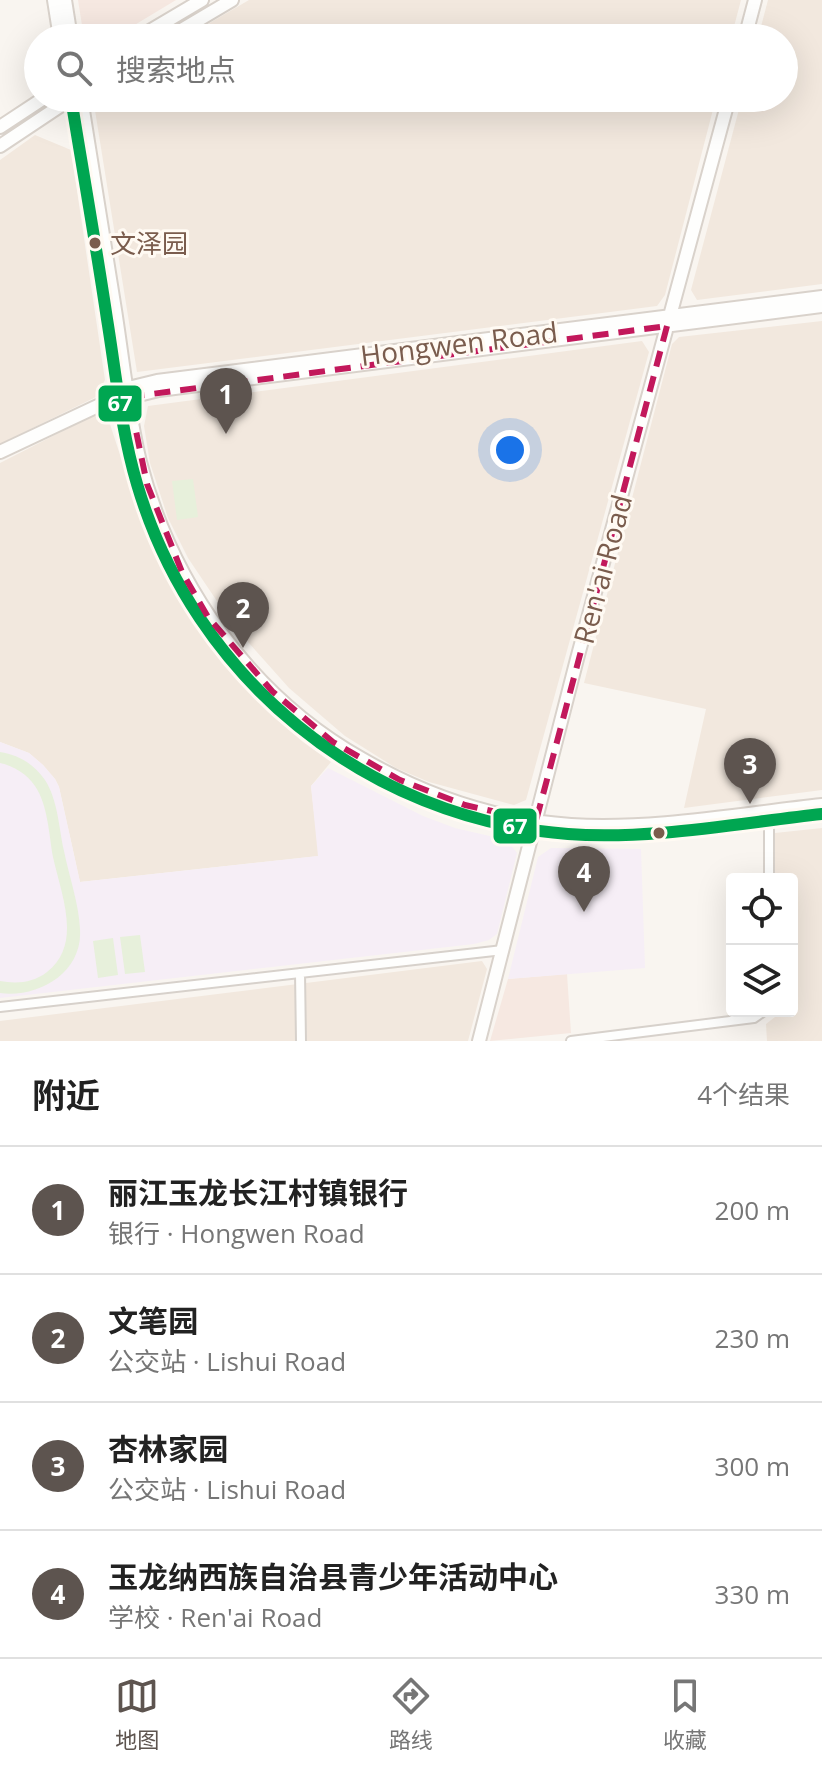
<!DOCTYPE html>
<html lang="zh">
<meta charset="utf-8">
<style>
:root{--surface:#fff;--page:#f6f6f6;--text:#222;--muted:#767676;--line:#e0e0e0;--accent:#5d544f}
body{margin:0;font-family:"Open Sans","Noto Sans SC",sans-serif;background:var(--page);color:var(--text)}
.controls{position:absolute;right:24px;bottom:24px;display:grid;overflow:hidden;border-radius:8px;box-shadow:0 8px 32px #0002}
.controls button{width:72px;height:72px;display:grid;place-items:center;padding:0;border:0;border-bottom:2px solid var(--line);background:var(--surface);color:var(--text);font:40px sans-serif}
.you{position:absolute;left:510px;top:450px;width:28px;height:28px;margin:-20px;border:6px solid #fff;border-radius:50%;background:#1a73e8;box-shadow:0 0 0 12px #1a73e833}
.badge{display:grid;place-items:center;width:52px;height:52px;border-radius:50%;background:var(--accent);color:#fff;font-size:26px;font-weight:700}
.pin{position:absolute;translate:-50% -66px;filter:drop-shadow(0 2px 4px #0008)}
.pin::after{content:'';position:absolute;top:42px;width:28px;height:24px;background:inherit;clip-path:polygon(0 0,100% 0,50% 100%)}
.list{margin:0;padding:0;list-style:none}
h2{display:flex;justify-content:space-between;align-items:center;height:104px;margin:0;padding:0 32px;font-size:34px}
h2 small{font-size:26px;font-weight:400;color:var(--muted)}
.list li{display:grid;grid-template-columns:52px 1fr auto;gap:24px;align-items:center;box-sizing:border-box;height:128px;padding:0 32px;border-top:2px solid var(--line)}
.list b{display:block;font-size:30px;white-space:nowrap}
.list p{margin:0;font-size:26px;white-space:nowrap;color:var(--muted)}
.list em{font-size:26px;font-style:normal;color:var(--muted)}
.icon{flex:none;width:44px;height:44px;fill:none;stroke:currentColor;stroke-width:2;stroke-linecap:round;stroke-linejoin:round}
.map{position:relative;flex:none;width:822px;height:1041px;overflow:hidden}
.search{position:absolute;background:var(--surface);box-shadow:0 8px 32px #0002;left:24px;right:24px;top:24px;height:88px;display:flex;align-items:center;gap:20px;box-sizing:border-box;padding:0 28px;border-radius:44px;color:var(--muted);font-size:30px}
.sheet{height:616px;background:var(--surface)}
nav{display:flex;justify-content:space-around;align-items:center;box-sizing:border-box;height:112px;border-top:2px solid var(--line);background:var(--surface);font-size:22px;color:var(--muted)}
nav a{display:grid;justify-items:center;gap:4px}
nav .on{color:var(--accent)}
.map>svg:first-child{display:block}
.residential{fill:#f2e8de}
.commercial{fill:#f6e8e1}
.education{fill:#f6eef6}
.green{fill:#e7f0db}
.lines{fill:none;stroke-linecap:round;stroke-linejoin:round}
.street-casing{stroke:#d7d1cb;stroke-width:12}
.secondary-casing{stroke:#d9d2cb;stroke-width:16}
.street{stroke:#fefefd;stroke-width:8}
.secondary{stroke:#fefefd;stroke-width:12}
.bus-1-casing{stroke:#fffaf3;stroke-width:18}
.bus-1{stroke:#00a651;stroke-width:12}
.marked{fill:none;stroke:#c2185b;stroke-width:6;stroke-dasharray:16 10;stroke-linejoin:round}
.bus-dot{fill:#7a5c4d;stroke:#fffaf3;stroke-width:3}
.labels{text-anchor:middle;dominant-baseline:central;stroke-width:6;stroke-linejoin:round;paint-order:stroke}
.bus-label{font-size:26px;fill:#7a5c4d;stroke:#fffaf3;text-anchor:start}
.street-label{font-size:28px;fill:#7a5c4d;stroke:#fffaf3}
.line-badge{stroke:#fffaf3;stroke-width:3}
.badge-label{font-size:22px;text-anchor:middle;font-weight:bold;fill:#fff}
</style>
<div class="map">
<svg width="822" height="1041" viewBox="0 0 822 1041">
<rect width="100%" height="100%" fill="#f9f5f0"/>
<path class="residential" d="M249,0H741L731,38H184Z
M768,0H822V284L697,300L691,290L742,98H784V38H758Z
M93,98H716L665,295L657,306L137,372Z
M35,135L71,150L105,380L96,397L0,444V160Z
M822,321V790L684,808L706,709L584,683L672,344L679,337Z
M642,341L649,352L526,800L514,805L429,782L396,768L345,736L289,688L233,625L188,558L168,518L150,463L144,426L148,406Z
M98,413L107,415L141,519L162,568L184,609L226,665L267,711L303,742L331,762L311,786L319,856L80,882L59,787L55,779L43,765L29,753L0,742V463Z
M822,828V1041H767L766,1024L775,1017L777,1011H792V879H775V833Z
M482,961L487,969L468,1041H0V1021Z"/>
<path class="commercial" d="M78,0H176L113,38H84Z
M567,974L571,1033L490,1041L508,979Z"/>
<path class="education" d="M0,742L29,753L43,765L55,779L59,787L80,882L318,856L311,786L328,768L423,816L455,828L507,840L517,853L497,934L489,940L474,944L0,998Z
M551,848L641,849L645,968L508,979L538,857Z"/>
<path class="green" d="M193,479L198,517L177,520L172,481Z
M0,752C19,755 34,764 45,780C58,800 59,829 64,851C69,876 79,904 80,929C83,973 38,998 0,993V981C16,984 33,983 47,972C83,944 61,894 53,857C49,835 48,805 35,786C27,774 14,766 0,763Z
M140,935L145,972L125,974L120,937Z
M113,938L118,975L98,978L93,941Z"/>
<g class="lines">
<g class="street-casing">
<path id="street" d="M769,820V879
M300,973L301,1041
M0,1007L503,950
M571,1041L754,1018L764,1011"/>
</g>
<g class="secondary-casing">
<path id="secondary" d="M54,0L60,38
M65,0L71,38
M138,38L202,0
M168,38L232,0
M745,38L755,0
M71,98C83,172 96,245 107,319C116,374 121,430 137,484C194,678 366,819 568,834C652,840 739,823 822,814
M81,98C92,169 104,239 115,310C123,361 128,413 140,462C172,585 250,696 362,759C426,796 497,820 571,825C654,830 739,814 822,805
M0,127L44,98
M0,146L72,98
M120,390L157,381L822,297
M0,452L102,404L159,390L822,306
M479,1041L577,659L729,98"/>
</g>
<use href="#street" class="street"/>
<use href="#secondary" class="secondary"/>
<g class="bus-1-casing">
<path id="bus-1" d="M71,98C83,172 96,245 107,319C116,374 121,430 137,484C194,678 366,819 568,834C652,840 739,823 822,814"/>
</g>
<use href="#bus-1" class="bus-1"/>
</g>
<path class="marked" d="M667,326L536,821L465,805L400,780L333,742L272,691L208,617L182,572L147,484L129,397Z"/>
<g class="bus-dot">
<circle cx="95" cy="243" r="7"/>
<circle cx="659" cy="833" r="7"/>
</g>
<g class="labels">
<g class="bus-label">
<text x="110" y="243">文泽园</text>
</g>
<g class="street-label">
<text transform="translate(459 343) rotate(-7)">Hongwen Road</text>
<text transform="translate(602 569) rotate(-75)">Ren'ai Road</text>
</g>
</g>
<g class="line-badge">
<rect x="97" y="384" width="46" height="39" rx="8" fill="#00a651"/>
<rect x="492" y="807" width="46" height="38" rx="8" fill="#00a651"/>
</g>
<g class="badge-label">
<text x="120" y="411">67</text>
<text x="515" y="834">67</text>
</g>
</svg>
<div class="controls">
<button><svg class="icon" aria-label="locate" viewBox="0 0 24 24"><circle cx="12" cy="12" r="6"/><path d="M12 2v4M12 18v4M2 12h4M18 12h4"/></svg></button>
<button><svg class="icon" aria-label="layers" viewBox="0 0 24 24"><path d="M12 4l9 5-9 5-9-5zM3 14l9 5 9-5"/></svg></button>
</div>
<div class="you"></div>
<div class="pin badge" style="left:226px;top:434px">1</div>
<div class="pin badge" style="left:243px;top:648px">2</div>
<div class="pin badge" style="left:750px;top:804px">3</div>
<div class="pin badge" style="left:584px;top:912px">4</div>
<div class="search"><svg class="icon" aria-label="search" viewBox="0 0 24 24"><circle cx="10" cy="10" r="6"/><path d="M15 15l6 6"/></svg>搜索地点</div>
</div>
<section class="sheet">
<h2>附近<small>4个结果</small></h2>
<ul class="list">
<li><span class="badge">1</span><div><b>丽江玉龙长江村镇银行</b><p>银行 · Hongwen Road</p></div><em>200 m</em></li>
<li><span class="badge">2</span><div><b>文笔园</b><p>公交站 · Lishui Road</p></div><em>230 m</em></li>
<li><span class="badge">3</span><div><b>杏林家园</b><p>公交站 · Lishui Road</p></div><em>300 m</em></li>
<li><span class="badge">4</span><div><b>玉龙纳西族自治县青少年活动中心</b><p>学校 · Ren'ai Road</p></div><em>330 m</em></li>
</ul>
</section>
<nav>
<a class="on"><svg class="icon" aria-label="map" viewBox="0 0 24 24"><path d="M3 6l6-2 6 2 6-2v14l-6 2-6-2-6 2zM9 4v14M15 6v14"/></svg>地图</a>
<a><svg class="icon" aria-label="directions" viewBox="0 0 24 24"><path d="M12 3l9 9-9 9-9-9zM9 14v-3h6M13 9l2 2-2 2"/></svg>路线</a>
<a><svg class="icon" aria-label="saved" viewBox="0 0 24 24"><path d="M7 4h10v16l-5-4-5 4z"/></svg>收藏</a>
</nav>
